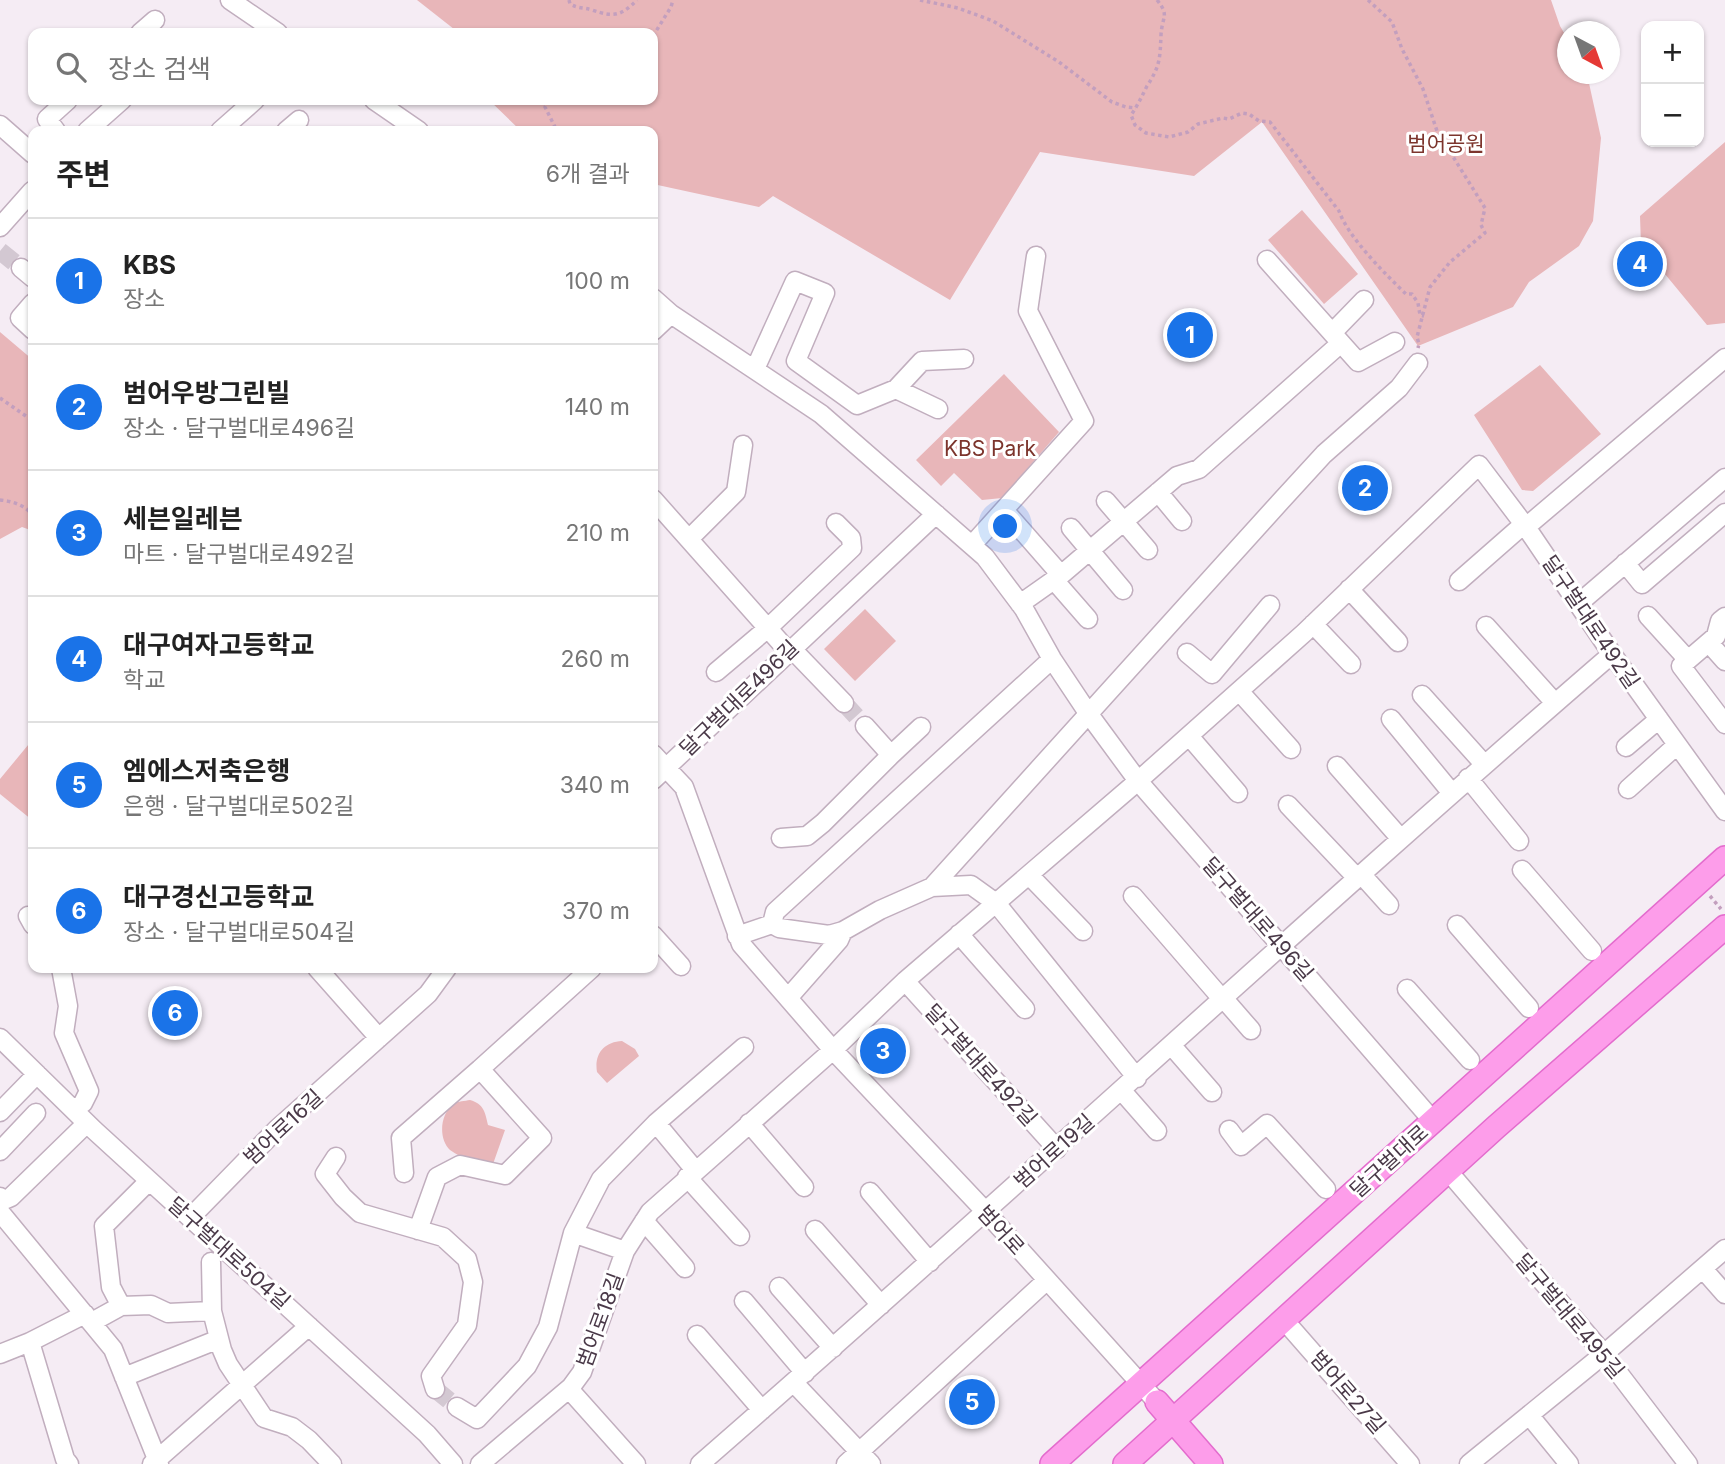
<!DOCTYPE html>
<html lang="ko">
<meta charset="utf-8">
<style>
:root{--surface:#fff;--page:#f6f6f6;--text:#222;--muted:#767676;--line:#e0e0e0;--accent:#1a73e8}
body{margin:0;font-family:Inter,"Noto Sans KR",sans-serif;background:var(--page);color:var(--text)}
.controls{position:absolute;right:21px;top:21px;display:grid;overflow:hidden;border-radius:14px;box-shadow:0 2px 5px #0004}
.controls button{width:63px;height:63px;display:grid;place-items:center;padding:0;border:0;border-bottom:2px solid var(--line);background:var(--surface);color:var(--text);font:35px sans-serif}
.compass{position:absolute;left:1557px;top:21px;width:63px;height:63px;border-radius:50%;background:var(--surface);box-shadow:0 2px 5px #0004;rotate:139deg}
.you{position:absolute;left:1006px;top:527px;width:24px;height:24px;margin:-18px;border:5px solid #fff;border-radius:50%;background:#1a73e8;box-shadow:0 0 0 10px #1a73e833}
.badge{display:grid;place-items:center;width:46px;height:46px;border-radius:50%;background:var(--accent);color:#fff;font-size:23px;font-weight:700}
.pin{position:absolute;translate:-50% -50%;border:4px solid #fff;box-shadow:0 2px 7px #0006}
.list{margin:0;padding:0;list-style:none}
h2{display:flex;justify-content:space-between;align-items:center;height:91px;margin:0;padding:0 28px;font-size:30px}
h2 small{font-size:23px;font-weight:400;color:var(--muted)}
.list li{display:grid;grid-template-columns:46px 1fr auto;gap:21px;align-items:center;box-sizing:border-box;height:126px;padding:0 28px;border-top:2px solid var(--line)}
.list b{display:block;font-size:26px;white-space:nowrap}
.list p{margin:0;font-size:23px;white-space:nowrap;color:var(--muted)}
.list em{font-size:23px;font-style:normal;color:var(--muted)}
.icon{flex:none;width:38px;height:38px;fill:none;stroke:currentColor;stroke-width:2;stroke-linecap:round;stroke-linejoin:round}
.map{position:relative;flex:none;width:1725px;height:1464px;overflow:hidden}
.search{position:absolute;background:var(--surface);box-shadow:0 2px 5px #0004;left:28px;top:28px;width:630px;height:77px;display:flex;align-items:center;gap:18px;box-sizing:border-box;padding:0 24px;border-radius:14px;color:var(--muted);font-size:26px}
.panel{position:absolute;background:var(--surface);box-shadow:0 2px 5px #0004;left:28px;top:126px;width:630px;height:847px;border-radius:14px}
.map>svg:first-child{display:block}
.green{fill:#e8b6b9}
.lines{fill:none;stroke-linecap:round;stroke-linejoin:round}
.minor-tunnel{stroke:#d3c8d2;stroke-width:18;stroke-dasharray:18 9;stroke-linecap:butt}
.minor-casing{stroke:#c1aebe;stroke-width:21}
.major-casing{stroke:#e36ccd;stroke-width:26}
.path{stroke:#c39fbe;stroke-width:3.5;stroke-dasharray:3.5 3.5;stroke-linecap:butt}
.minor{stroke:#fff;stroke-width:18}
.major{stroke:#fd9dea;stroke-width:23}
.labels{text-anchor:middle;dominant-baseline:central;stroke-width:6;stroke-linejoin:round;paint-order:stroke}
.park-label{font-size:21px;fill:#7c342c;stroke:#fff}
.street-label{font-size:21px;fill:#4a3948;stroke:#fff}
</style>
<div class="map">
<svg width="1725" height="1464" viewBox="0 0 1725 1464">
<rect width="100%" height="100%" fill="#f5ecf4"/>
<path class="green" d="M417,0H1551L1560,26L1567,38L1568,74H1587L1601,138L1593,221L1579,246L1529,282L1513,307L1418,346L1262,122L1194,176L1040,152L950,300L773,196L759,207L653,184V131H521L489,100H653V33H459Z
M1725,142V323L1707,325L1641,245L1640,216Z
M1302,210L1358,274L1324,304L1268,240Z
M0,332L33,360V531L22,527L0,539Z
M1540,365L1601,434L1533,491L1522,490L1474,415Z
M1004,374L1059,432L1002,498L982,500L954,473L941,486L916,460Z
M865,609L896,641L855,681L824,649Z
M33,739V819L32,820L0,794V779Z
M622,1041L635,1049L639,1056L607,1083L597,1072C594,1054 604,1042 622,1041Z
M470,1100C484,1104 485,1112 488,1125L505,1130L493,1164C477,1161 463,1160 450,1150C438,1139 440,1113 454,1104C458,1101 465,1101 470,1100Z"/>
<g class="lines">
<path class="minor-tunnel" d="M0,251L21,268
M844,703L865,726
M435,1389L457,1407"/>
<g class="minor-casing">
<path id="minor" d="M230,0L278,33
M140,33L155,20
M374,100L419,131
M0,125L33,154
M56,131L47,119L68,100
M87,131L122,100
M220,131L255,100
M286,131L299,120
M0,227L32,191
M21,268L33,278
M653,298L671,314L821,414L985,557L1024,609L1052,659L1088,713L1138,781L1433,1121
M33,303L20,318L33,330
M653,331L671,314
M1332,333L1364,300
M1341,343L1358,362L1395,342
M755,369L795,281L825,293L796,361L857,405L896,389L938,409
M896,389L922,361L964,359
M1158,492L1182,521
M653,499L788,651
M1106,501L1148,550
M1004,510L1061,575
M1526,527L1725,358
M1071,528L1123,590
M689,539L736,492L743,445
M972,545L1084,421L1028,311L1036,256
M1625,563L1642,584L1725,513
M1054,580L1088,619
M1459,581L1524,524
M1349,589L1398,642
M1020,604L1061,575L1177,476L1199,469L1341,343L1267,260
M1578,604L1725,478
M1648,616L1688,660
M1725,617L1720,621L1716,636L1681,666L1725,724
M1313,624L1351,664
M1486,626L1555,703
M1709,643L1725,661
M791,648L844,703
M1187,653L1212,674L1270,605
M716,672L768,628L852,548L851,538L836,523
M1239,691L1291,749
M1422,695L1484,764
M1391,719L1451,792
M1189,736L1238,793
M1626,747L1659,719
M653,754L684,787L741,944L833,1050L986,1212L1157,1402
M891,755L921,727
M1337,766L1401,839
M1468,778L1519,841
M653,780L936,514
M1628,789L1677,745
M1288,805L1357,878
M781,838L807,836L823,823L891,755L865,726
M1522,870L1592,951
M1029,875L1083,931
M1362,875L1389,905
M932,887L1280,502L1324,454L1399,388L1418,363
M1133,896L1223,1000
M28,916L33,925
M772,924L775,912L1052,659
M1457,925L1529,1008
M959,934L1025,1009
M653,935L681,966
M737,936L772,924L779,928L829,935L843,931L880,910L932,887L971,885L996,903L1137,1078
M61,968L68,1006L64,1033L89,1091L83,1103L74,1110
M317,968L379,1038
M905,981L1057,1149
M1407,989L1470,1060
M788,998L839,940L843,931
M1224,999L1251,1030
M0,1038L94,1130L427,1434L453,1464
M1172,1046L1212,1092
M480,1069L592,968
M1122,1091L1157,1131
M0,1112L37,1074
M656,1123L695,1170
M749,1123L804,1187
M1229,1130L1241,1146L1267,1124L1326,1189
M0,1151L36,1113
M336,1157L325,1174L343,1197L360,1213L443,1237L467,1259L473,1282L467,1325L431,1376L435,1389
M1448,1171L1604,1354L1688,1464
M404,1173L401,1138L480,1069L542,1138L505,1175L460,1165L437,1177L418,1230
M687,1177L740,1236
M870,1192L930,1262
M0,1197L4,1200L11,1197L87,1123
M0,1212L113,1349L159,1464
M190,1218L277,1129L428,994L447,968
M644,1221L685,1268
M815,1230L881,1305
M573,1233L601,1179L656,1123L744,1047
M211,1262L212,1311L222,1350L228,1364L264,1418L292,1427L309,1440L332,1464
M1703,1269L1725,1294
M779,1287L833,1348
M744,1301L805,1373
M121,1306L111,1287L104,1226L149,1181
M1284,1320L1410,1464
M92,1322L121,1306L151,1305L168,1313L212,1311
M697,1335L762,1410
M0,1354L30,1342
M124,1377L219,1339
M794,1383L871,1464
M569,1389L636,1464
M457,1407L477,1419L527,1366L548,1327L573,1233L625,1251
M1529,1415L1569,1464
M69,1464L65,1459L30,1342L85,1314
M152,1464L309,1326
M480,1464L571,1387L582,1372L625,1251L650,1212L833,1050L905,981L1138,781L1304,633L1479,465L1526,527L1612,654L1725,811
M700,1464C1007,1197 1304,920 1612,654
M846,1464L1046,1281
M1469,1464L1604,1354L1725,1249"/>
</g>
<g class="major-casing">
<path id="major" d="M1157,1402L1211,1464
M1052,1464L1725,858
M1125,1464L1496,1127L1725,927"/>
</g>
<path class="path" d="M569,0L570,4C579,9 583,7 592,10C613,17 620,17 637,0
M920,0L958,8L993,21L1059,62L1112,102L1126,107L1136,108
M1157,0C1170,16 1162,16 1161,35C1160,59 1160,66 1147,86C1142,96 1138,105 1131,115L1135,125L1146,133L1169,137L1188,132L1198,124L1223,118L1229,119L1242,113L1249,114L1259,121L1270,122L1339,211C1348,237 1385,274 1406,294H1412L1418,303L1420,315L1424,316
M1368,0L1392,22L1402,49L1423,89L1437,131L1485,208L1481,225L1485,233L1450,262L1430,287L1417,337L1419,344L1418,348
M653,36L671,7L673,0
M549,100L545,107L557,131
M0,398L33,421
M0,500C12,501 28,506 33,517
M1710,896L1721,909"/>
<use href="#minor" class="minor"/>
<use href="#major" class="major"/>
</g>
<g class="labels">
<g class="park-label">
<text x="1446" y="143">범어공원</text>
<text x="990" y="448">KBS Park</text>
</g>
<g class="street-label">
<text transform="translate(1591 622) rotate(56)">달구벌대로492길</text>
<text transform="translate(739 698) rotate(-44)">달구벌대로496길</text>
<text transform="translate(1258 919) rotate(49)">달구벌대로496길</text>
<text transform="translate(981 1065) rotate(48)">달구벌대로492길</text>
<text transform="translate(283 1127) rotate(-43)">범어로16길</text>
<text transform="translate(1054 1151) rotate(-42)">범어로19길</text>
<text transform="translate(1389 1161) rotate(-42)">달구벌대로</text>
<text transform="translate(1001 1230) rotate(48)">범어로</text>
<text transform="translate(229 1253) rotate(42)">달구벌대로504길</text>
<text transform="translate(1570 1316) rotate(50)">달구벌대로495길</text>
<text transform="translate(600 1320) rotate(-70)">범어로18길</text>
<text transform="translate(1348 1392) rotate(49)">범어로27길</text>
</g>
</g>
</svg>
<div class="controls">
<button>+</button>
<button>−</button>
</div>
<svg class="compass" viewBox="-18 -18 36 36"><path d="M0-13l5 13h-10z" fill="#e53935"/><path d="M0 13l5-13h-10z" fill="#767676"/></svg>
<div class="you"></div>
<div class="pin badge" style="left:1190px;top:335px">1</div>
<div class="pin badge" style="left:1365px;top:488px">2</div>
<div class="pin badge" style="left:883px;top:1051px">3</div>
<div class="pin badge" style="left:1640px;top:264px">4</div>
<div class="pin badge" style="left:972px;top:1402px">5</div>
<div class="pin badge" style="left:175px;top:1013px">6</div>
<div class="search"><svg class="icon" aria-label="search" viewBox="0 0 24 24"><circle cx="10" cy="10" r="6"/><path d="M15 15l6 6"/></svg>장소 검색</div>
<section class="panel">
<h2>주변<small>6개 결과</small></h2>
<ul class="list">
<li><span class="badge">1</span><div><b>KBS</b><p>장소</p></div><em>100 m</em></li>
<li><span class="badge">2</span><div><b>범어우방그린빌</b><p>장소 · 달구벌대로496길</p></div><em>140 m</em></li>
<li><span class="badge">3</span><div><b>세븐일레븐</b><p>마트 · 달구벌대로492길</p></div><em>210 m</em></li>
<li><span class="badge">4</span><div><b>대구여자고등학교</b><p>학교</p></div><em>260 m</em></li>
<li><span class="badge">5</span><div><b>엠에스저축은행</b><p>은행 · 달구벌대로502길</p></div><em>340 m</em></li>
<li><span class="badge">6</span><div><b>대구경신고등학교</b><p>장소 · 달구벌대로504길</p></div><em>370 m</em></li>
</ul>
</section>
</div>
